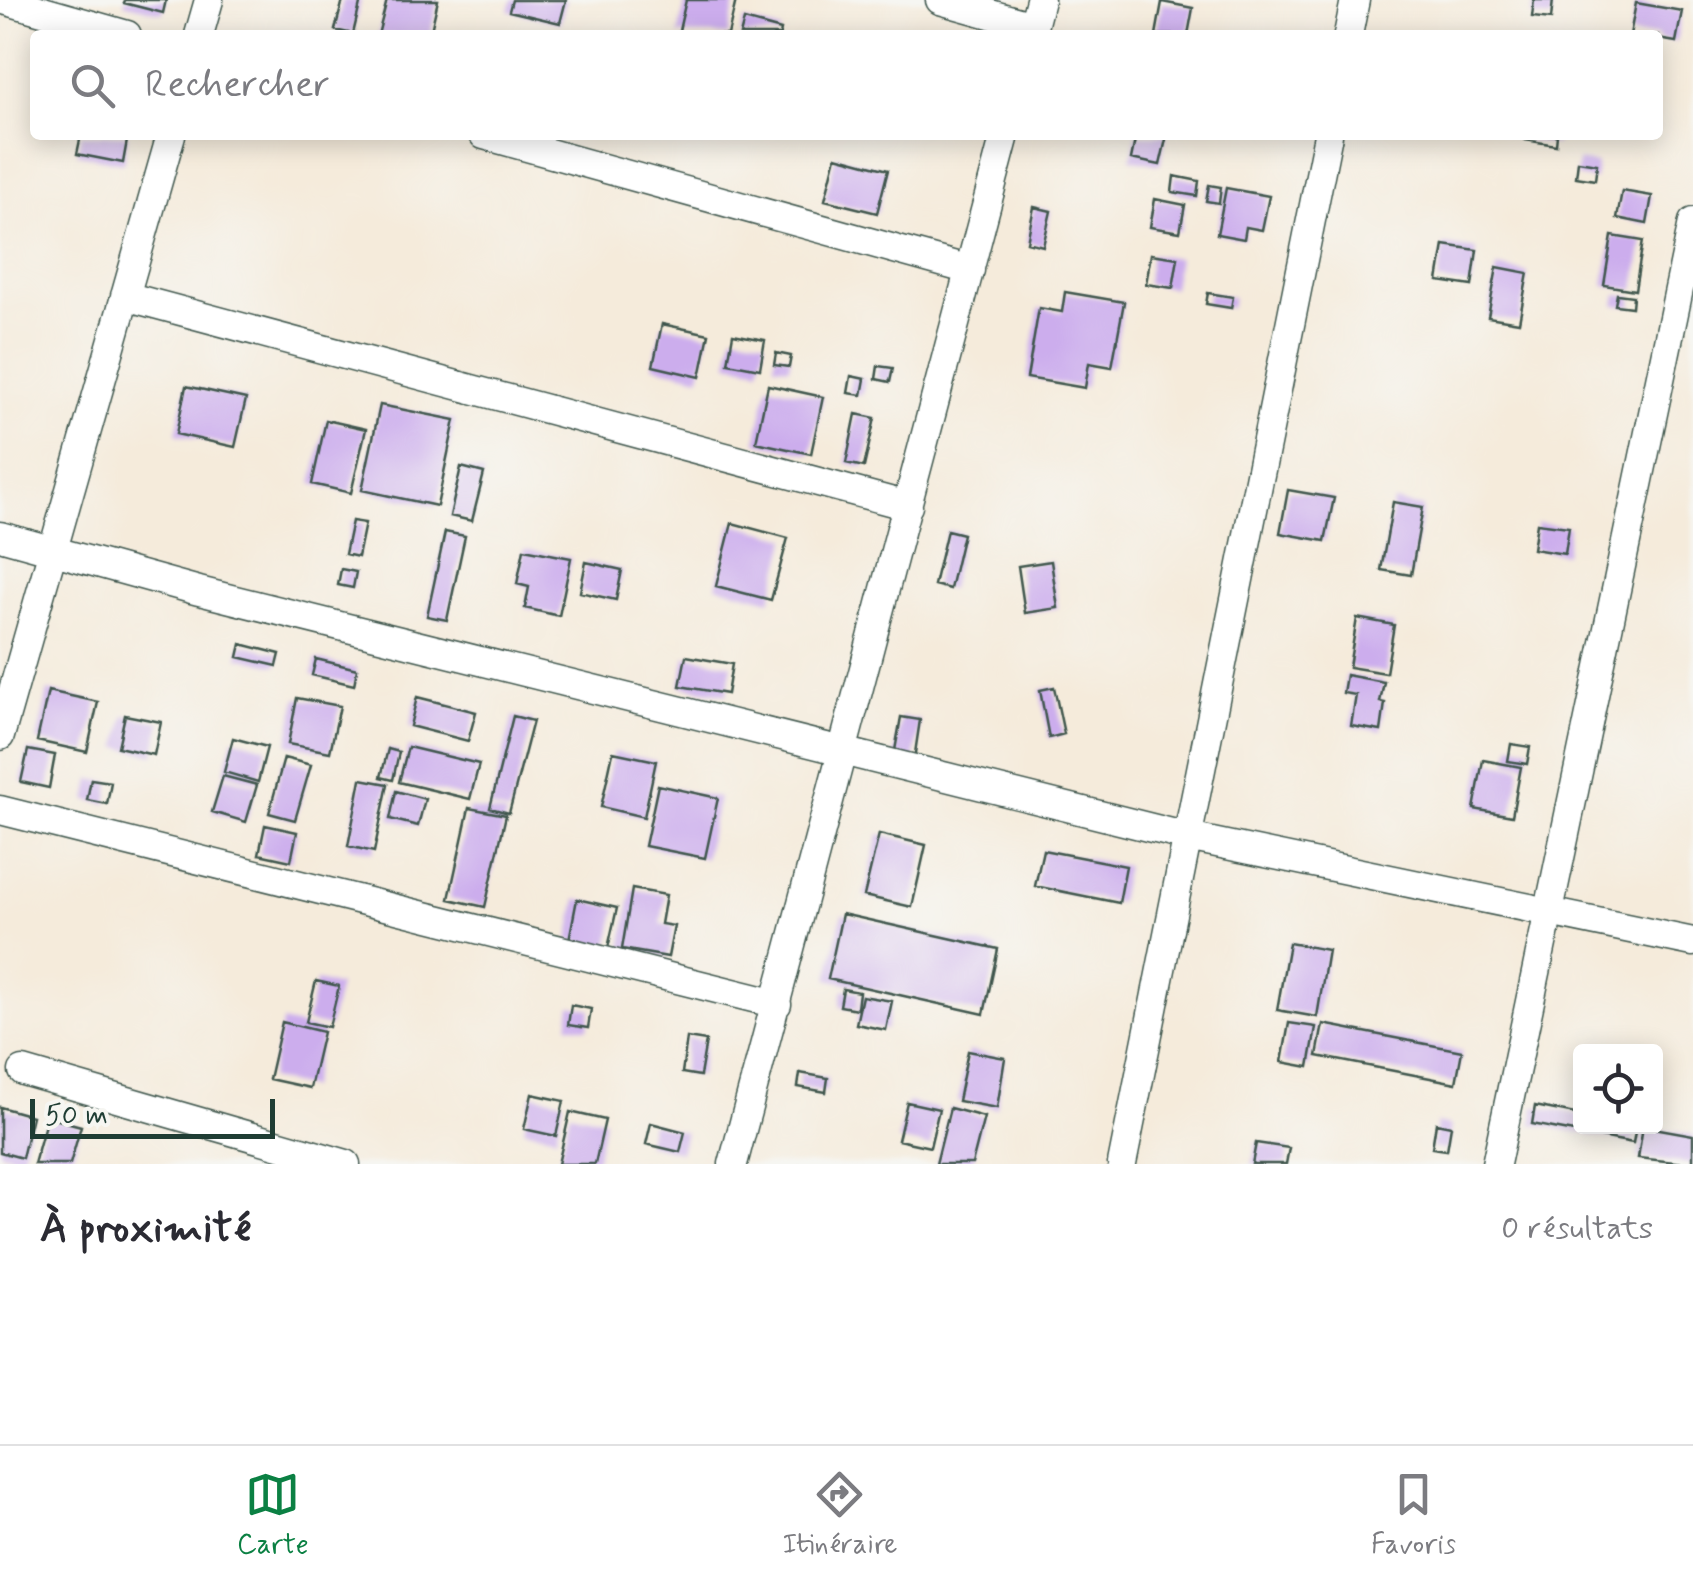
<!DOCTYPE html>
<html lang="fr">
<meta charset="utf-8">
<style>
:root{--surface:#fff;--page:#f2f2f3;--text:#2b2b33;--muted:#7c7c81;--line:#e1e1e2;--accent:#0b8043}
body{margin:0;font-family:Mynerve,sans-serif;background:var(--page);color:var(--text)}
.controls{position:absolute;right:30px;bottom:30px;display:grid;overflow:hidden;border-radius:10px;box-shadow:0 5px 25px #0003}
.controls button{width:90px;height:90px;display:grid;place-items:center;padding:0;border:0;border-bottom:2px solid var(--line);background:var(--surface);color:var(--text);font:50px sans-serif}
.scale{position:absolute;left:30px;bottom:25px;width:245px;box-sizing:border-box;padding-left:10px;border:5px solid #1f3d34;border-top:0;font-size:28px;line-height:35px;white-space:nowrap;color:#1f3d34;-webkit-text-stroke:8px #f6f6f2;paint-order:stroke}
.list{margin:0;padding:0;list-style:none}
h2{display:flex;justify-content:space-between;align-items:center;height:130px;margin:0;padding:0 40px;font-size:42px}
h2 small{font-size:32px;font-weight:400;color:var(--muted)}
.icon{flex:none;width:55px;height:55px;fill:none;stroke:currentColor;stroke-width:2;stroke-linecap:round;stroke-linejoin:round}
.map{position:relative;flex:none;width:1693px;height:1164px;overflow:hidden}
.search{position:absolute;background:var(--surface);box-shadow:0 5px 25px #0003;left:30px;right:30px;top:30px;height:110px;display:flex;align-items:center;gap:25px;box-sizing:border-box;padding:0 35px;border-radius:10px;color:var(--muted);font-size:38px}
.sheet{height:280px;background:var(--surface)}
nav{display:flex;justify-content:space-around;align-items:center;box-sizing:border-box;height:140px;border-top:2px solid var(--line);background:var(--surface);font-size:28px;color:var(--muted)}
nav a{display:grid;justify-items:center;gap:5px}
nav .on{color:var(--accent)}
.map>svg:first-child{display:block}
.building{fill:#ccaded}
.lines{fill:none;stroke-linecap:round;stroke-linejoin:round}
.street-casing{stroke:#3f574d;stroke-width:31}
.street{stroke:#fff;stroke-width:28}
</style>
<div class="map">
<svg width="1693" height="1164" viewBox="0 0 1693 1164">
<rect width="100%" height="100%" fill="#f6f6f2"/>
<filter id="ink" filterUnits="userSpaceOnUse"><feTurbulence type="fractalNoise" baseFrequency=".01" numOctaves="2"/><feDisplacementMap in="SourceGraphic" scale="20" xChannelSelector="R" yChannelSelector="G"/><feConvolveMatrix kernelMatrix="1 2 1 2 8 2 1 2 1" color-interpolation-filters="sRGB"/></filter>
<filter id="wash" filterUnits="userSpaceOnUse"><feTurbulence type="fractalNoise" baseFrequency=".0048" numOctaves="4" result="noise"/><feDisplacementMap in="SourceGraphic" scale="40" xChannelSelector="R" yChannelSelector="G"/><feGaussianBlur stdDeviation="2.25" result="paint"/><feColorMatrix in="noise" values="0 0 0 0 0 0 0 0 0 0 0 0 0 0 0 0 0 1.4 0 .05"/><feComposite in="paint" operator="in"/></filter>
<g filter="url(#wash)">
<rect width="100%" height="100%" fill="#f5ebdb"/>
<g id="blocks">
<path class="building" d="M125,0H166L163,13L124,3Z
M343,0H361L353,34L335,30Z
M387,0H438L430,35H378Z
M512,0H566L560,23L509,11Z
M686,0H736L728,35H678Z
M1534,0H1553L1551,19L1532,17Z
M1162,2L1193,8L1188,35H1156Z
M1636,3L1682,11L1676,42L1658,39V35H1630Z
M744,20L781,30L780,35H740Z
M81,135H128L123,163L77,154Z
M1136,135H1167L1160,165L1131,159Z
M1526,135H1557L1556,145L1525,140Z
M836,156L888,170L877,213L825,200Z
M1578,161L1597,164L1595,180L1576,177Z
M1174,176L1199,181L1197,196L1172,192Z
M1209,185L1221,187L1219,203L1206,201Z
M1226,188L1269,196L1262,230L1246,227L1244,239L1217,234Z
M1622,191L1652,196L1647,224L1617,218Z
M1155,199L1185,205L1180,232L1150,227Z
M1034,207L1051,211L1043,246L1027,242Z
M1612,236L1643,241L1635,290L1604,285Z
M1444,245L1477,250L1472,286L1438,281Z
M1151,254L1178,258L1173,288L1146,284Z
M1497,267L1528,273L1519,322L1488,317Z
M1065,292L1124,302L1112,367L1089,363L1085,388L1027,378L1039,308L1062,312Z
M1208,293L1233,297L1231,308L1206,304Z
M1617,294L1633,296L1632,307L1615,305Z
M662,324L709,334L700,377L653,366Z
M733,334L765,340L760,369L728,363Z
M776,353L791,356L789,367L774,365Z
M878,366L893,368L890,382L876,379Z
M851,376L865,379L862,395L848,393Z
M768,385L823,397L811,454L756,442Z
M186,386L246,399L235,447L176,434Z
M380,405L455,420L437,506L362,490Z
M856,414L875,418L864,467L846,463Z
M326,420L366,429L351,493L312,484Z
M461,467L484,473L472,521L450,516Z
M1288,490L1334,498L1325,541L1280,533Z
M1393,502L1423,507L1411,575L1381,570Z
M352,521L365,523L358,557L345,554Z
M732,523L788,538L771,600L716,586Z
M1537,523L1569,527L1565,554L1533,549Z
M947,530L963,534L950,589L934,585Z
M445,532L465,536L447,620L427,616Z
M524,549L571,558L559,616L525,608L529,587L517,584Z
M1051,561L1058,608L1025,613L1018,566Z
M586,562L622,570L616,600L580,592Z
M341,569L356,572L353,588L338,585Z
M1357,618L1394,625L1386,673L1349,667Z
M241,644L280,654L277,666L238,657Z
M686,656L732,664L727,694L680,686Z
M316,659L357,669L354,685L312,675Z
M1346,675L1384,682L1380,702L1385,703L1381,731L1351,726L1356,695L1343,693Z
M1054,687L1064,734L1049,738L1040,690Z
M48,691L98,702L87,752L37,741Z
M417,697L476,712L468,741L410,726Z
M297,698L340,706L330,752L288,744Z
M125,715L161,722L154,755L118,747Z
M513,716L533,721L509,813L490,808Z
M901,717L920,720L914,760L894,756Z
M233,738L267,747L258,782L224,772Z
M1511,744L1530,747L1527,764L1508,761Z
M408,747L479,764L470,799L399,782Z
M388,749L399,752L393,780L381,777Z
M28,750L55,755L49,788L21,782Z
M613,752L656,761L644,817L601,807Z
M284,758L311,765L295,820L269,813Z
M1483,760L1521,767L1512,816L1474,809Z
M223,776L257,785L246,822L212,812Z
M91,779L111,782L107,804L87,800Z
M361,779L388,784L374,852L348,846Z
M658,785L718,798L705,858L645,846Z
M396,791L425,799L418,826L390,819Z
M469,808L506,815L485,907L449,899Z
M265,825L297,832L291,861L259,854Z
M879,834L926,845L912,907L864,896Z
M1043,850L1126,866L1119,903L1035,886Z
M632,889L666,895L661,924L674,926L668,957L622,949Z
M577,899L617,908L608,948L569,940Z
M842,914L998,949L984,1014L828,979Z
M1289,943L1328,950L1317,1017L1277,1010Z
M316,981L339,986L329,1027L306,1022Z
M843,989L859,992L857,1009L840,1006Z
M862,996L892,1001L886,1030L856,1024Z
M571,1005L591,1009L588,1028L568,1025Z
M282,1022L323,1032L310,1088L269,1079Z
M1289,1023L1316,1027L1309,1067L1282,1062Z
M1323,1024L1462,1051L1456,1083L1317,1056Z
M687,1038L706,1041L700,1076L682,1073Z
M968,1051L1005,1058L997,1108L958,1101Z
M800,1073L828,1078L826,1092L798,1087Z
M532,1094L564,1101L556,1136L524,1129Z
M1656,1100L1662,1101L1658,1128L1656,1127Z
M907,1102L939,1109L930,1147L898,1140Z
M1535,1106L1580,1115V1126H1636L1633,1143L1532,1124Z
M0,1107L32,1116L22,1158L0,1152Z
M950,1108L984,1117L972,1164H936Z
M570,1112L605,1120L595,1164H558Z
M47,1117L81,1126L70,1164H34Z
M651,1123L685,1132L680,1152L646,1144Z
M1436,1123L1451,1126L1447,1150L1432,1148Z
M1643,1126L1693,1135V1164L1638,1158Z
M1256,1143L1289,1148L1286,1164H1252Z"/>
</g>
</g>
<g filter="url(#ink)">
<use href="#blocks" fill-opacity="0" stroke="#3f574d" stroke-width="2.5"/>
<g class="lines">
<g class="street-casing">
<path id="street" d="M4,0L127,35
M940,0L1033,26
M199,35L209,0
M1031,35L1040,0
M1348,35L1355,0
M484,135L970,270
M125,296L908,506
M0,536L199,591L1188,837L1693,942
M0,736L171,135
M0,810L777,1004
M23,1071L346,1164
M733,1164L1005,135
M1122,1164L1328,135
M1496,1164L1693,222"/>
</g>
<use href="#street" class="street"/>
</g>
</g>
</svg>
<div class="controls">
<button><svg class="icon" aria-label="locate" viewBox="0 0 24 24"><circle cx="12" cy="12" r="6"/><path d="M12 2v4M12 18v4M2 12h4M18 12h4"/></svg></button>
</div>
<div class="scale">50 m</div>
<div class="search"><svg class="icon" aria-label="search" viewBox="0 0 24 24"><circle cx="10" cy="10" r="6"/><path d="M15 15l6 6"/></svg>Rechercher</div>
</div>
<section class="sheet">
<h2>À proximité<small>0 résultats</small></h2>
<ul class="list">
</ul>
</section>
<nav>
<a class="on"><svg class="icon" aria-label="map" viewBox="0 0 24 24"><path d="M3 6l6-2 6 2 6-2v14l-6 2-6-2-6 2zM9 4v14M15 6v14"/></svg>Carte</a>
<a><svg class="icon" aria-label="directions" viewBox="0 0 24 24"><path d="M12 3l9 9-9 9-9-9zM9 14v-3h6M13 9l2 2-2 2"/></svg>Itinéraire</a>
<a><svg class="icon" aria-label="saved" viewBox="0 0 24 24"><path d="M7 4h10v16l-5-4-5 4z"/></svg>Favoris</a>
</nav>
